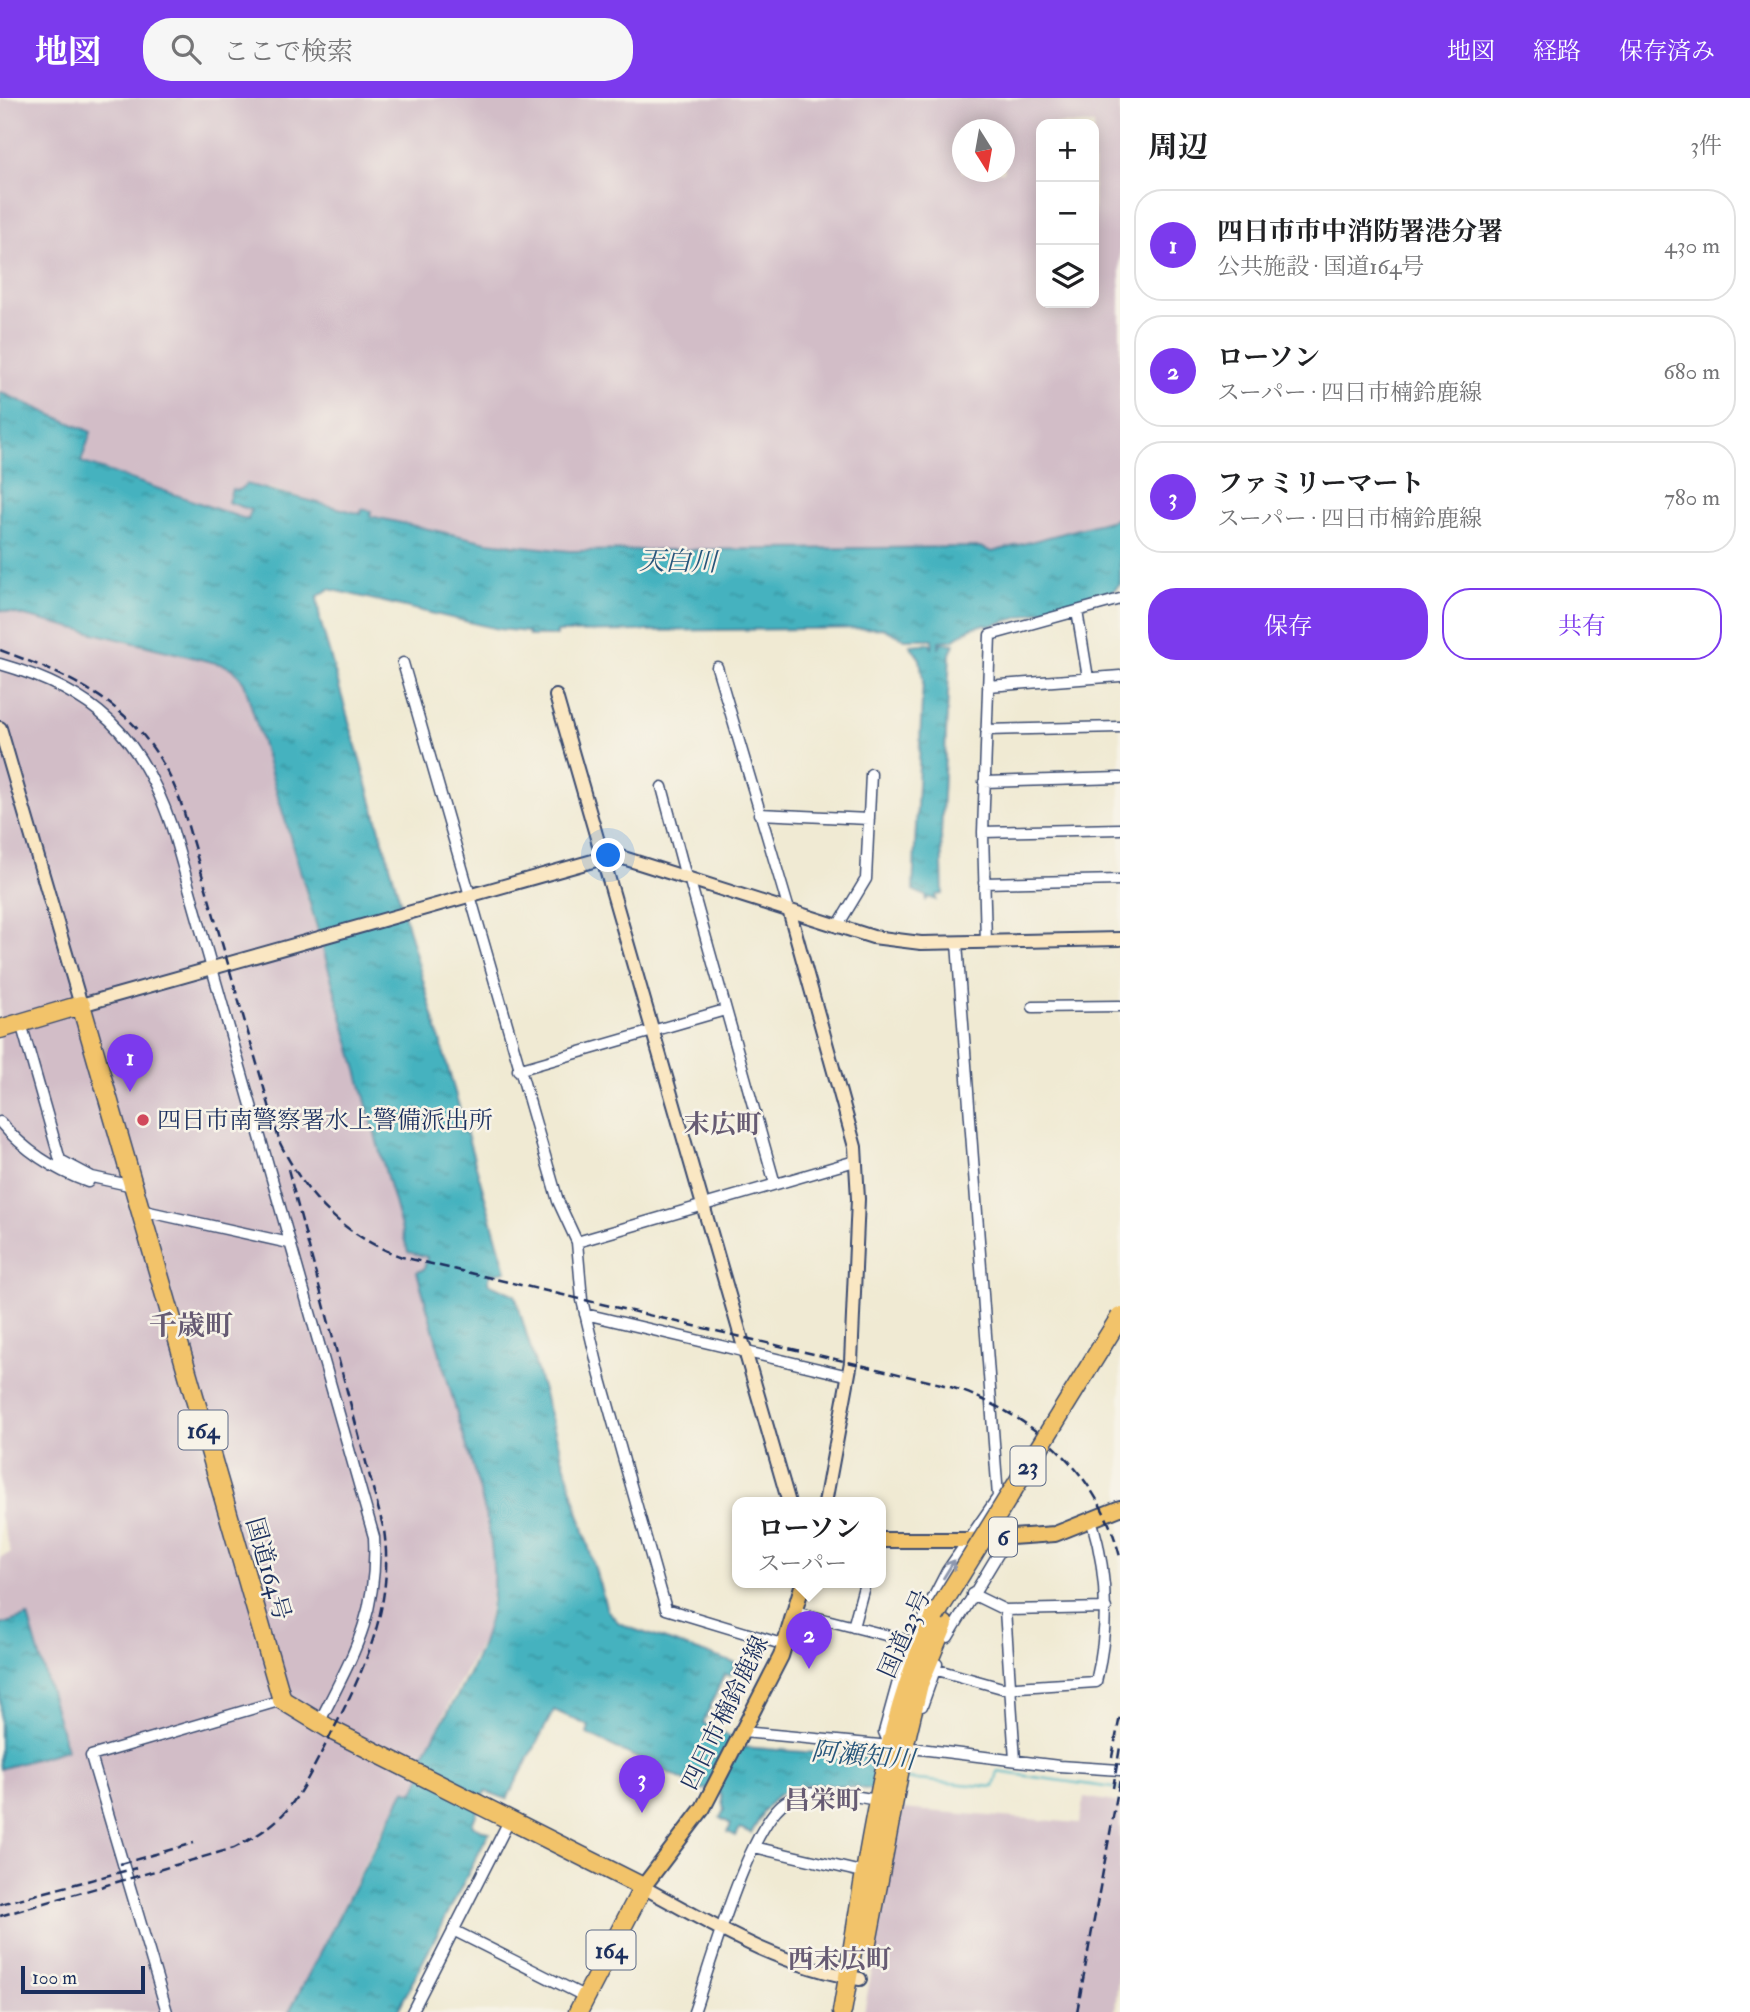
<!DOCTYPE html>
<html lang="ja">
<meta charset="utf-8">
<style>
:root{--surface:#fff;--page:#f6f6f6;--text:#202124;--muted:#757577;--line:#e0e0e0;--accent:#7c3aed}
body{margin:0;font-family:"IM FELL Double Pica","Noto Serif JP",serif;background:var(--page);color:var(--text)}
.controls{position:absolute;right:21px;top:21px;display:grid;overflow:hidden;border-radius:14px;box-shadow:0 4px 18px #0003}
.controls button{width:63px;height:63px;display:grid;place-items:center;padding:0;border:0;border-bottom:2px solid var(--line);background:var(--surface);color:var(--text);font:35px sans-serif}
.compass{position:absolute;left:952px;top:21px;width:63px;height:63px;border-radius:50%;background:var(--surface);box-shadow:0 4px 18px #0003;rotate:169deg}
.scale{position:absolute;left:21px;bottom:18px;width:124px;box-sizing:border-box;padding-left:7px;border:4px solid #1b2f5e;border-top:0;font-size:19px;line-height:24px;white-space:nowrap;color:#1b2f5e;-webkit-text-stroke:5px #f7f3e8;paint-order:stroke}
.you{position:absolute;left:609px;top:758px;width:24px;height:24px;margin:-18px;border:5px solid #fff;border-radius:50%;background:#1a73e8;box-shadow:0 0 0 10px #1a73e833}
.badge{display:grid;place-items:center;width:46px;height:46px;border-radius:50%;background:var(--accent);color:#fff;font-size:23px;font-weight:700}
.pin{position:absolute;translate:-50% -58px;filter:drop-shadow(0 2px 4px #0008)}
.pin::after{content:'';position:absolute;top:37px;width:24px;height:21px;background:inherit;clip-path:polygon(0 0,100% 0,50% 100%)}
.popup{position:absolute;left:732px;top:1399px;width:154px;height:91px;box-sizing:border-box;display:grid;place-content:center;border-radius:14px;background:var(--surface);filter:drop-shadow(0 2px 5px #0005);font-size:23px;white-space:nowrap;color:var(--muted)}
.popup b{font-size:26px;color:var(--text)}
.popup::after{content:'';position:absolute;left:50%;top:100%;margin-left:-14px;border:14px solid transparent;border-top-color:var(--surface)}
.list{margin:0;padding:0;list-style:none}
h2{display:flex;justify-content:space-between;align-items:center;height:91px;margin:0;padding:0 28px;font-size:30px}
h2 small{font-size:23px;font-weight:400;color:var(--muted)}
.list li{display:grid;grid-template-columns:46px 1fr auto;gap:21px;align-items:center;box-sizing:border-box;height:112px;margin:0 14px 14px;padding:0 14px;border:2px solid var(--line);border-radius:28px}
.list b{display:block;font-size:26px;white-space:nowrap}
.list p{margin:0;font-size:23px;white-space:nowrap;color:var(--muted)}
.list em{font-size:23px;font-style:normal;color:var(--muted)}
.actions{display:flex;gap:14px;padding:21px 28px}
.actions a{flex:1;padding:16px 0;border:2px solid var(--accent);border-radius:28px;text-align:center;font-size:24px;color:var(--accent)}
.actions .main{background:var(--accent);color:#fff}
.icon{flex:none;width:38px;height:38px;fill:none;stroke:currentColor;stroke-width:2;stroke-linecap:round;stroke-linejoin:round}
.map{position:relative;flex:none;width:1120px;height:1914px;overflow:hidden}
header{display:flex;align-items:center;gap:42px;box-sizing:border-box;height:98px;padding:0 35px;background:var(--accent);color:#fff}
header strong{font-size:33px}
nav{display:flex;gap:38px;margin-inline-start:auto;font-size:24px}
.search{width:490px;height:63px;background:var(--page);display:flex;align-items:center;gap:18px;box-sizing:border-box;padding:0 24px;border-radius:28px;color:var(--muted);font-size:26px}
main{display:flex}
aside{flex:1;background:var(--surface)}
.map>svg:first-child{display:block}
.industrial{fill:#d2bdc7;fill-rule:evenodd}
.water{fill:url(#water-ripples);stroke:#30708e;stroke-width:2}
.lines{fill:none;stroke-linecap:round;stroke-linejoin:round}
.stream{stroke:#44b2bf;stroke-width:2.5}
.street-casing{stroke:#3b4b70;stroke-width:13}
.secondary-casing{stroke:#3b4b70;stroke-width:16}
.primary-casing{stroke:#3b4b70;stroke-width:18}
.highway-casing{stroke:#3b4b70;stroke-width:21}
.street{stroke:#fff;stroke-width:10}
.secondary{stroke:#fae7c3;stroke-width:12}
.primary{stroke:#f2c36a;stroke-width:14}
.highway{stroke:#f2c36a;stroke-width:18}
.rail{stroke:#1b2f5e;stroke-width:2.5;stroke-dasharray:10 5;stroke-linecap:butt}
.highway-bridge-casing{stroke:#3b4b70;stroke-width:21;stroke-linecap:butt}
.highway-bridge{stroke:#f2c36a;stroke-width:18}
.oneway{stroke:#8d97ae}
.poi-dot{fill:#d1495b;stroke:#f7f3e8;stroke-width:2.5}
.labels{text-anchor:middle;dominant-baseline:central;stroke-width:5;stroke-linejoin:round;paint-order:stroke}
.shield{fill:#f7f3e8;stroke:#5d6a87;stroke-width:2}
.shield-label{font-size:23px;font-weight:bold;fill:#1b2f5e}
.poi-label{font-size:24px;fill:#1b2f5e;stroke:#f7f3e8;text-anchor:start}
.street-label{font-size:24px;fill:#1b2f5e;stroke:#f7f3e8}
.water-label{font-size:26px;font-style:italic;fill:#27567b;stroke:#f7f3e8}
.neighbourhood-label{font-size:26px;font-weight:bold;fill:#665b73;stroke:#f7f3e8}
.quarter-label{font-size:28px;font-weight:bold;fill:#665b73;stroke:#f7f3e8}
</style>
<header>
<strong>地図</strong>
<div class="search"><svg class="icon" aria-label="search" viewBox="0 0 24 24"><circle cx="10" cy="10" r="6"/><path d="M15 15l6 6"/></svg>ここで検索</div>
<nav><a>地図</a><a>経路</a><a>保存済み</a></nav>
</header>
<main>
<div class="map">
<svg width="1120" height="1914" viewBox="0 0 1120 1914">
<defs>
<pattern id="water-ripples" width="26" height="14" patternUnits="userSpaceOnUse" patternTransform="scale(1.75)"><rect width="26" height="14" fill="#44b2bf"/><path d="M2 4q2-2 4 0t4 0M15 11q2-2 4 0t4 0" fill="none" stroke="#38919e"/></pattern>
</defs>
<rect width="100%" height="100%" fill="#f7f3e8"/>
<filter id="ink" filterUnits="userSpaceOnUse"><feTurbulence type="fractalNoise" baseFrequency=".0143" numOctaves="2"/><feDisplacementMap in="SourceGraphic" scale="14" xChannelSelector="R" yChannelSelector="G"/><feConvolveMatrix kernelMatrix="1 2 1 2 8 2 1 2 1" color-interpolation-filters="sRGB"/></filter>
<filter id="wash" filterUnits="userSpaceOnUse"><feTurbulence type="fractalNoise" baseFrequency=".00686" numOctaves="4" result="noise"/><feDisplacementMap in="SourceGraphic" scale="28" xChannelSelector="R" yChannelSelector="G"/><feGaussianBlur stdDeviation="1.57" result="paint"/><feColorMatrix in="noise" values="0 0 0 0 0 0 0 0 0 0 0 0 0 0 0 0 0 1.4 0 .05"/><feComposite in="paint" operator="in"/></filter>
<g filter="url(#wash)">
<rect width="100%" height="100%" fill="#f0ead3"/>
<path class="industrial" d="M0,0H1120V420L992,454L980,449L569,453L487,444L370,418L362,411L361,416L269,390H252L248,422L81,364L91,334L0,294ZM1041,26H1094V205H1041ZM962,32H1004V74H962Z
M0,512L224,567L233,571L244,584L314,825L427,1159L424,1171L417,1174L485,1411L494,1478L485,1536L422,1660L429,1664L417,1688L413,1695L405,1692L381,1733L289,1914H0V1671L67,1652L28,1519L0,1527V1459L11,1455L0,1418Z
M1084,1699L1120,1705V1857L1115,1914H864L902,1711L1079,1725Z"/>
<path class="water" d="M0,294L91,334L81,364L248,422L251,412L228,404L232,391L238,393L246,386L361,416L362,411L371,413L370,418L487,444L569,453L980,449L992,454L1120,420V486L1113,493L989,528L985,526L971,530L953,542L939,543V551L941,545L954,546L950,556L941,737L943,796L936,797V802L929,799L926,802V798L913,792L923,582L920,561L910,547L930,545L932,551L933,541H905L883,530L557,534V538H529L528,534L498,531L329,491L317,499L320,522L506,1173L490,1176L488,1185L515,1197L607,1512L619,1525L630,1530L735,1565L730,1578L725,1576L723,1579L703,1625L743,1645V1649L878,1660L872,1692C842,1688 796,1677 772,1703C763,1711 758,1725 751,1735L740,1730L736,1738L728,1734L731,1726L720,1720L724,1712L721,1696L705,1691L699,1693L696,1688L587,1636L589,1628L554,1612L507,1701L485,1693L472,1727L489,1735L397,1914H289L405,1692L413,1695L429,1664L422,1660C443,1620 472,1579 485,1536C508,1465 479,1392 459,1323C445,1273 431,1223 417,1174L424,1171L427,1159L408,1154L318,833L244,584L233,571L224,567L0,512Z
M28,1518L67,1652L0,1671V1527Z"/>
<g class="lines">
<path class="stream" d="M906,1681L994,1689L998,1674L1120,1691"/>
</g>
</g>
<g filter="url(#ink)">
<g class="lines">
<g class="street-casing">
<path id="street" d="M1077,513L1088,580
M403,565L558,1103L577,1144L582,1202L600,1278L666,1511L785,1547
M0,566C95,593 141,637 172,730L374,1439C378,1518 353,1557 319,1625
M717,569L789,812
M988,588L1120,578
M986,632L1120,629
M984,684L1120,680
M662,689L686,779
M759,716L869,721
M983,734L1120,731
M689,780L775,1086
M984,785L1120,782
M837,829L866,781L871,676
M986,844L983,734L990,537L1120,501
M1033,909L1120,908
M21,925L60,1062L92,1079L133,1088
M518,972L725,912
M0,1024C24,1052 54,1072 88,1084
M140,1112L289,1145
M577,1144L855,1063
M585,1216L849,1278
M972,1496L1005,1512L1015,1662
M1005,1512L1106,1510
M795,1514L913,1544
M853,1529L865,1485
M948,1539L1009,1438
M934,1571L1002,1590L1096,1584C1109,1530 1108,1477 1092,1424
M922,1608L937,1566
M743,1634L890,1648L884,1634L897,1587L931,1504L947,1473L998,1399L957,845
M904,1649L1059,1668L1120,1672
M754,1749L866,1775
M453,1832L586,1899
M167,1914L91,1658L282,1602
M412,1914L510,1721
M694,1914C710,1868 748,1730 785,1704C810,1687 853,1699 880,1702"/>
</g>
<g class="secondary-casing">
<path id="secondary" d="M556,598L789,1405
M0,630L81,907L614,757L873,839L921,845L1120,841
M789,812L855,1049L858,1101L851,1264L825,1405
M643,1789C714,1828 779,1868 860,1881"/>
</g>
<g class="primary-casing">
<path id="primary" d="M881,1442H969L1055,1436L1120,1410
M643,1789L703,1710L781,1558L803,1485"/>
</g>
<g class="highway-casing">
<path id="highway" d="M0,931L81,907L282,1602L333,1633L643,1789L578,1914
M867,1845L904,1649L919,1586L944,1526
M842,1914C865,1785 879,1637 935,1518"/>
</g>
<use href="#street" class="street"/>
<use href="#secondary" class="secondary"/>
<use href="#primary" class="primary"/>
<use href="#highway" class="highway"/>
<path class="rail" d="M0,552C89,585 151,616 183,711L280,1045C307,1100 343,1137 402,1159L941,1286C1026,1311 1098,1370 1120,1459
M1112,1659L1120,1618
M1113,1690L1120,1649
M120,1766L194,1745
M0,1806L136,1770
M0,1818L234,1750C253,1740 272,1729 286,1713C303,1693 314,1668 327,1644C362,1577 395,1510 384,1432L288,1071
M1077,1914L1120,1681"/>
<g class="highway-bridge-casing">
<path id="highway-bridge" d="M935,1518L1120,1219"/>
</g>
<use href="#highway-bridge" class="highway-bridge"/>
</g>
<defs><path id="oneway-shaft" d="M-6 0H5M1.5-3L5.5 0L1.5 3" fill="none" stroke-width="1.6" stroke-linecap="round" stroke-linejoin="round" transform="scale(1.75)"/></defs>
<use class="oneway" href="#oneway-shaft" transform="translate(949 1471) rotate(-58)"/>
</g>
<circle class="poi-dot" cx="143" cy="1022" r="7"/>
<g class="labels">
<g class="shield">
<rect x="178.5" y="1312.5" width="49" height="39" rx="5"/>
<rect x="1010.5" y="1348.5" width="35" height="39" rx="5"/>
<rect x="989" y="1419.5" width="28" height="39" rx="5"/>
<rect x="586.5" y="1832.5" width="49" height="39" rx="5"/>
</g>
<g class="shield-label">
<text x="203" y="1332">164</text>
<text x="1028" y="1368">23</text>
<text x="1003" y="1439">6</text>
<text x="611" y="1852">164</text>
</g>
<g class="poi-label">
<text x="157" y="1022">四日市南警察署水上警備派出所</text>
</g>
<g class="street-label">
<text transform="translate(268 1471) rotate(74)">国道164号</text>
<text transform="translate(905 1536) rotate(-66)">国道23号</text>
<text transform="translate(725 1615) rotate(-64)">四日市楠鈴鹿線</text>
</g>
<g class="water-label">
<text transform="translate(678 464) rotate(1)">天白川</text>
<text transform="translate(863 1658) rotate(5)">阿瀬知川</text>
</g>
<g class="neighbourhood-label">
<text x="723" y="1027">末広町</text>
<text x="823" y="1703">昌栄町</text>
<text x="840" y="1862">西末広町</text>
</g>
<g class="quarter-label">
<text x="191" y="1228">千歳町</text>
</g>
</g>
</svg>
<div class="controls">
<button>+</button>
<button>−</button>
<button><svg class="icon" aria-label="layers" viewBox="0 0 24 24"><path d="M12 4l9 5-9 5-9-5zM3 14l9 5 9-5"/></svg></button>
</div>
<svg class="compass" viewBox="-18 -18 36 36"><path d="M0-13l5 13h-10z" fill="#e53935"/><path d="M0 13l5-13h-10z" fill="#757577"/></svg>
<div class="scale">100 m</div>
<div class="you"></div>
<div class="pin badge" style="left:130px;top:994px">1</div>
<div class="pin badge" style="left:809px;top:1571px">2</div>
<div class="popup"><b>ローソン</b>スーパー</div>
<div class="pin badge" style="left:642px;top:1715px">3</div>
</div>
<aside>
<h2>周辺<small>3件</small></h2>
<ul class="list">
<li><span class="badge">1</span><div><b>四日市市中消防署港分署</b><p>公共施設 · 国道164号</p></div><em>430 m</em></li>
<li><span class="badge">2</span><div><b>ローソン</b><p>スーパー · 四日市楠鈴鹿線</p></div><em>680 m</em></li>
<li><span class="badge">3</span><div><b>ファミリーマート</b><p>スーパー · 四日市楠鈴鹿線</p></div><em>780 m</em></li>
</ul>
<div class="actions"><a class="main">保存</a><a>共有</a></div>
</aside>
</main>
